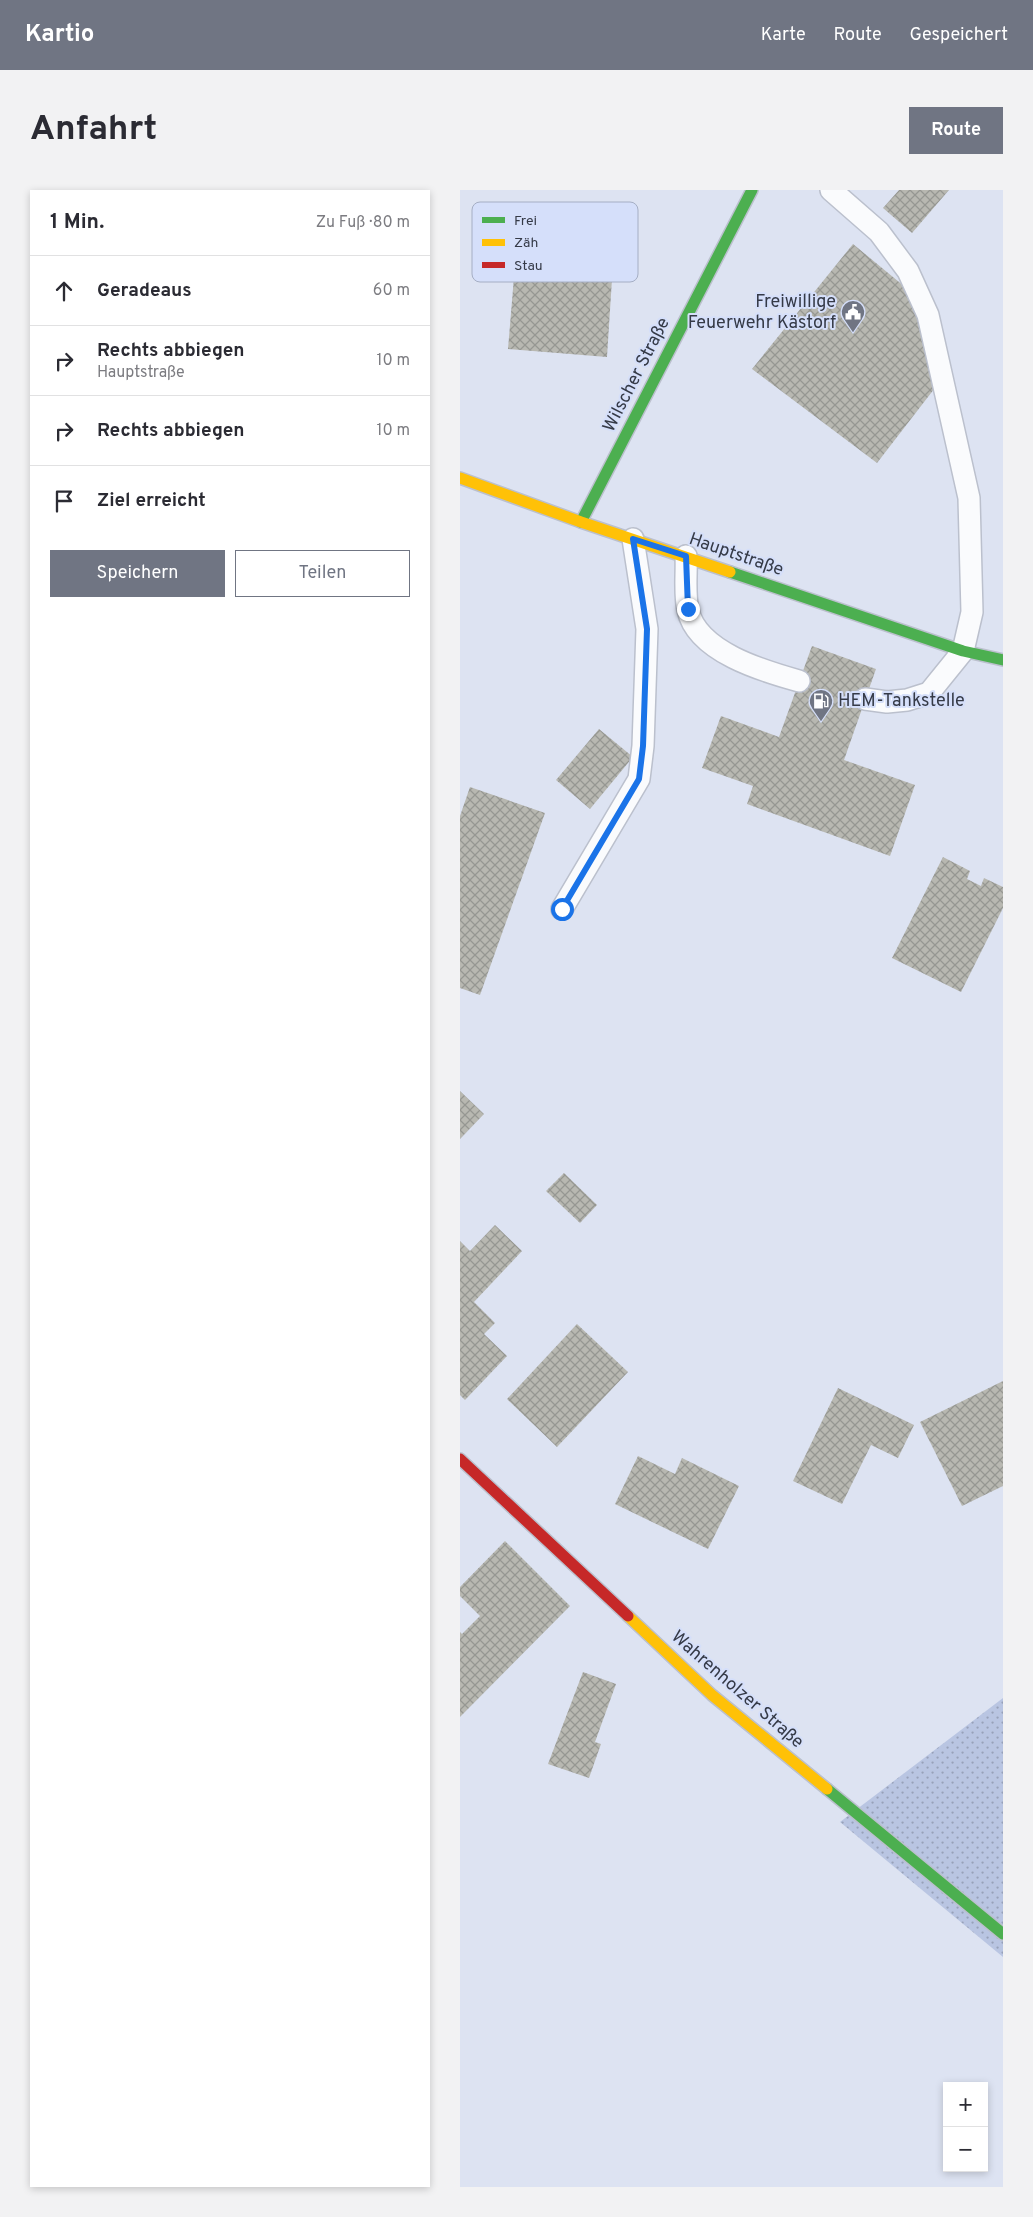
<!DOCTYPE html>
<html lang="de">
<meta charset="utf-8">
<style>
:root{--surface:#fff;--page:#f2f2f3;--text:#2b2b33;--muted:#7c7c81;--line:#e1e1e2;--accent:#707583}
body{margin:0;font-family:Overpass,sans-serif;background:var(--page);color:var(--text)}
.controls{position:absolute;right:15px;bottom:15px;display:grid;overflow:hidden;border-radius:0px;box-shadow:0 2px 8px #0003}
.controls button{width:45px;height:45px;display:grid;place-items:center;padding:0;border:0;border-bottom:1px solid var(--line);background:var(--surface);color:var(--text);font:25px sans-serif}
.stop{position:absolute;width:15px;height:15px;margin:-11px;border:4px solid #1a73e8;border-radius:50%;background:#fff}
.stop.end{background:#1a73e8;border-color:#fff;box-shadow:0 1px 5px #0008}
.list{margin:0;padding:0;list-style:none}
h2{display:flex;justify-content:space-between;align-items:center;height:65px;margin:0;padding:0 20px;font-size:21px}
h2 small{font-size:16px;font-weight:400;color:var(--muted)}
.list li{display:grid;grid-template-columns:32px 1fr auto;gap:15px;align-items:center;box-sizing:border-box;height:70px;padding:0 20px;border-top:1px solid var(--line)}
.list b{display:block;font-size:19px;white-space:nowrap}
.list p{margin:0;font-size:16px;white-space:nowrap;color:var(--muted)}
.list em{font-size:16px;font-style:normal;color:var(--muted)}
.actions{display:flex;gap:10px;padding:15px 20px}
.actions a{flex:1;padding:11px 0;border:1px solid var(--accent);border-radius:0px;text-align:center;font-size:18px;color:var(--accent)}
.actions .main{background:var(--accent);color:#fff}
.icon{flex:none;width:28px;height:28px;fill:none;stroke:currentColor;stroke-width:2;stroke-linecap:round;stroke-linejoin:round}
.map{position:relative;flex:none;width:543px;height:1997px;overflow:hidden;border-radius:0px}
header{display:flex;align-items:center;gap:30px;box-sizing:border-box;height:70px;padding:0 25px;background:var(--accent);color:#fff}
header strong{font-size:24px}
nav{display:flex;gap:28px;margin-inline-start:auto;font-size:18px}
.intro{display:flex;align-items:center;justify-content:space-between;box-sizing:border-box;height:120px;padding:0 30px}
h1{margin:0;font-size:35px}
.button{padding:12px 22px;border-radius:0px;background:var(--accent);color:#fff;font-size:18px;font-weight:700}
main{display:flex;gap:30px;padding:0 30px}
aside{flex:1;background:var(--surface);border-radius:0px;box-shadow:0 2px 8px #0003}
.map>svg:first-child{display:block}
.grass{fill:url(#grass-dots)}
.building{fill:url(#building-cross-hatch)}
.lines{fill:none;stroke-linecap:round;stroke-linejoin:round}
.lane-casing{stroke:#bbc0cd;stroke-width:24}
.fast-casing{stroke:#bbc0cd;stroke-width:14}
.slow-casing{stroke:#bbc0cd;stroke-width:14}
.jam-casing{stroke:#bbc0cd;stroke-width:14}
.lane{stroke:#fafbfd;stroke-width:21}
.fast{stroke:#4caf50;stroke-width:11}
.slow{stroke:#ffc107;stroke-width:11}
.jam{stroke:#c62828;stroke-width:11}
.route{stroke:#1a73e8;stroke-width:6}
.labels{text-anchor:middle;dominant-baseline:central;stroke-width:4;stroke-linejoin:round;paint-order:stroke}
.poi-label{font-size:18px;fill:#353a47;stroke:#d5dffa;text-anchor:end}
.street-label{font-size:18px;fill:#353a47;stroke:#d5dffa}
.key{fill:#d5dffa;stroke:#a5aec4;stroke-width:1}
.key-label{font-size:14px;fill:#353a47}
</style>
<header>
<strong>Kartio</strong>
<nav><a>Karte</a><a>Route</a><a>Gespeichert</a></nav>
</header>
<div class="intro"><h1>Anfahrt</h1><a class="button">Route</a></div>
<main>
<aside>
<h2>1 Min.<small>Zu Fuß · 80 m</small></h2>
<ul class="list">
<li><svg class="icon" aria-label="ahead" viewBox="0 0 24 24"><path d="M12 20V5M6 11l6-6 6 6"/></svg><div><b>Geradeaus</b></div><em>60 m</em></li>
<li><svg class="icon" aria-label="right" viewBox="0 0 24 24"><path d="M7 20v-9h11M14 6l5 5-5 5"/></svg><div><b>Rechts abbiegen</b><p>Hauptstraße</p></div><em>10 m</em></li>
<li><svg class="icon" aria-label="right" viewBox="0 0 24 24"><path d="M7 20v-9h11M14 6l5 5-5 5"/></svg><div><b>Rechts abbiegen</b></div><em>10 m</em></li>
<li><svg class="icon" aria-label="arrive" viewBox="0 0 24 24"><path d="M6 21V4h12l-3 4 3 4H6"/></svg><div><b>Ziel erreicht</b></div></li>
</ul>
<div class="actions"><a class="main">Speichern</a><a>Teilen</a></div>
</aside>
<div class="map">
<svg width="543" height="1997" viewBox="0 0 543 1997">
<defs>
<pattern id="grass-dots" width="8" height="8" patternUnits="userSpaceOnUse" patternTransform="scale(1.25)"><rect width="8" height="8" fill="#b9c5e2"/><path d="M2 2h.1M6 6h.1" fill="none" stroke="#97a1b9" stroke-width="1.8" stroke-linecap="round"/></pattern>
<pattern id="building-cross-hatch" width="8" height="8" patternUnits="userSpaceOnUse" patternTransform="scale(1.25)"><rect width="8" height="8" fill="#b8b8b1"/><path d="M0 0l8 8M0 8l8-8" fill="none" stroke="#969792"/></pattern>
</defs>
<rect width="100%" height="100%" fill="#dde3f2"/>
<path class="grass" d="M543,1508V1767L380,1632Z"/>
<path class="building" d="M439,0H489L452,43L423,18Z
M57,51L154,58L147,167L48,159Z
M393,54L456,106L478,194L417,273L292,179Z
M352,456L416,479L384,570L455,595L430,666L287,614L293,596L242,578L261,526L319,547Z
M139,539L173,567L130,619L96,590Z
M10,597L85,623L20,805L0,798V626Z
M483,667L510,681L507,689L521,696L524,688L543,697V718L501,802L432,768Z
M0,901L24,924L0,949Z
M104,983L137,1015L120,1033L86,1001Z
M35,1035L62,1061L14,1112L35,1133L24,1144L47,1166L5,1210L0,1205V1051L10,1061Z
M117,1134L168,1182L97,1257L47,1209Z
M543,1191V1296L502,1316L460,1232Z
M378,1198L454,1235L438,1268L411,1255L382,1314L333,1291Z
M178,1266L215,1284L222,1268L279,1296L248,1359L155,1314Z
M45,1351L110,1416L0,1527V1442L2,1444L20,1426L0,1406V1397Z
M123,1482L156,1494L135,1552L141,1554L129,1588L88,1574Z"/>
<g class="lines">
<g class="lane-casing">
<path id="lane" d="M371,0L419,42L448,81L468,125L509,308L512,422L503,461L469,503L447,510L427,512L405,509
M226,366C227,383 224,403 228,420C237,462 303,481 339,491
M102,719L179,589L183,556L187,439L173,349"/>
</g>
<g class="fast-casing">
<path id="fast" d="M121,332L292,0
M270,382L503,461L543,470
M367,1599L543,1744"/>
</g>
<g class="slow-casing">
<path id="slow" d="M0,288L121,332L270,382
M168,1426L252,1505L367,1599"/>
</g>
<g class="jam-casing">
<path id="jam" d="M0,1269L168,1426"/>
</g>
<use href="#lane" class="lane"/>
<use href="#fast" class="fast"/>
<use href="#slow" class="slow"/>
<use href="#jam" class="jam"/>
</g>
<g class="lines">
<path class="route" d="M102,719L179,589L183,556L187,439L173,349L226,366L228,419"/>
</g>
<defs>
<g id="civic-pin" transform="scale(1.25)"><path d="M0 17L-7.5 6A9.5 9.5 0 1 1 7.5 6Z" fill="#707583" stroke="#d5dffa"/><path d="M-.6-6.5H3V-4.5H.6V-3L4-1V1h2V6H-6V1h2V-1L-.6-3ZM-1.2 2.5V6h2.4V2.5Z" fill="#fff"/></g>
<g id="fuel-pin" transform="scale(1.25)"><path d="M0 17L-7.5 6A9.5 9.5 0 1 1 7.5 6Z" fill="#707583" stroke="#d5dffa"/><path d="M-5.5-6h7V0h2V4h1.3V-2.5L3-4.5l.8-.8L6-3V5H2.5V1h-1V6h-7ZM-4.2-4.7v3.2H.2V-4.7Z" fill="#fff"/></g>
</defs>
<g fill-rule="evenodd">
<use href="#civic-pin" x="393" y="122"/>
<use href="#fuel-pin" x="361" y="511"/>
</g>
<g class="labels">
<g class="poi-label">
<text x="376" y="112">Freiwillige<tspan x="376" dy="21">Feuerwehr Kästorf</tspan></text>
<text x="378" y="511" text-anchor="start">HEM-Tankstelle</text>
</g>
<g class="street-label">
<text transform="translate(177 185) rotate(-63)">Wilscher Straße</text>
<text transform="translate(276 365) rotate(19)">Hauptstraße</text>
<text transform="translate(277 1500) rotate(41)">Wahrenholzer Straße</text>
</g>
</g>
<rect x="12" y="12" width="166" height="80" rx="8" class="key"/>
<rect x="22" y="27" width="23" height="6" fill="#4caf50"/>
<rect x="22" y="49" width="23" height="7" fill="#ffc107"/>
<rect x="22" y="72" width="23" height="6" fill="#c62828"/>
<g class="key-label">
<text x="54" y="35">Frei</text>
<text x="54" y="57">Zäh</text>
<text x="54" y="80">Stau</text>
</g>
</svg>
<div class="controls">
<button>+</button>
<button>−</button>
</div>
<div class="stop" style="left:102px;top:719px"></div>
<div class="stop end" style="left:228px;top:419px"></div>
</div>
</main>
